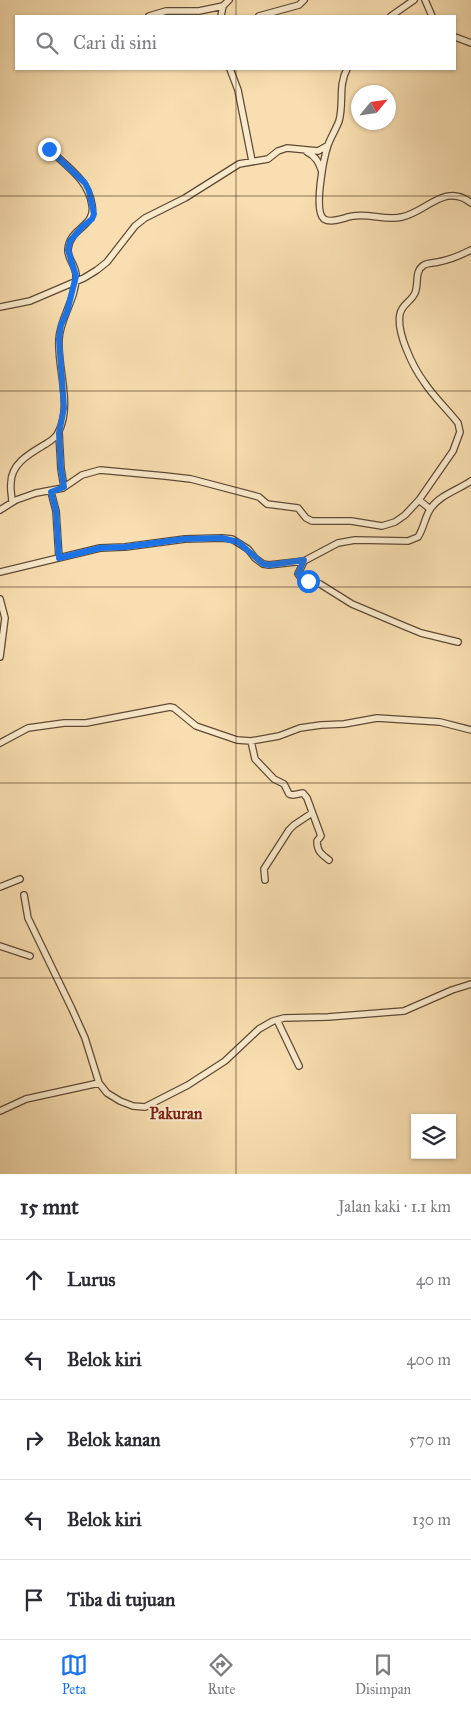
<!DOCTYPE html>
<html lang="id">
<meta charset="utf-8">
<style>
:root{--surface:#fff;--page:#f7f7f7;--text:#2b2b33;--muted:#7c7c81;--line:#e1e1e2;--accent:#1a73e8}
body{margin:0;font-family:"IM FELL Great Primer",serif;background:var(--page);color:var(--text)}
.controls{position:absolute;right:15px;bottom:15px;display:grid;overflow:hidden;border-radius:0px;box-shadow:0 1px 4px #0004}
.controls button{width:45px;height:45px;display:grid;place-items:center;padding:0;border:0;border-bottom:1px solid var(--line);background:var(--surface);color:var(--text);font:25px sans-serif}
.compass{position:absolute;left:351px;top:85px;width:45px;height:45px;border-radius:50%;background:var(--surface);box-shadow:0 1px 4px #0004;rotate:61deg}
.stop{position:absolute;width:15px;height:15px;margin:-11px;border:4px solid #1a73e8;border-radius:50%;background:#fff}
.stop.end{background:#1a73e8;border-color:#fff;box-shadow:0 1px 5px #0008}
.list{margin:0;padding:0;list-style:none}
h2{display:flex;justify-content:space-between;align-items:center;height:65px;margin:0;padding:0 20px;font-size:21px}
h2 small{font-size:16px;font-weight:400;color:var(--muted)}
.list li{display:grid;grid-template-columns:32px 1fr auto;gap:15px;align-items:center;box-sizing:border-box;height:80px;padding:0 20px;border-top:1px solid var(--line)}
.list b{display:block;font-size:19px;white-space:nowrap}
.list em{font-size:16px;font-style:normal;color:var(--muted)}
.icon{flex:none;width:28px;height:28px;fill:none;stroke:currentColor;stroke-width:2;stroke-linecap:round;stroke-linejoin:round}
.map{position:relative;flex:none;width:471px;height:1174px;overflow:hidden}
.search{position:absolute;background:var(--surface);box-shadow:0 1px 4px #0004;left:15px;right:15px;top:15px;height:55px;display:flex;align-items:center;gap:12px;box-sizing:border-box;padding:0 18px;border-radius:0px;color:var(--muted);font-size:19px}
.sheet{height:465px;background:var(--surface)}
nav{display:flex;justify-content:space-around;align-items:center;box-sizing:border-box;height:70px;border-top:1px solid var(--line);background:var(--surface);font-size:14px;color:var(--muted)}
nav a{display:grid;justify-items:center;gap:2px}
nav .on{color:var(--accent)}
.map>svg:first-child{display:block}
.lines{fill:none;stroke-linecap:round;stroke-linejoin:round}
.minor-casing{stroke:#5e4a36;stroke-width:8}
.minor{stroke:#faeacc;stroke-width:5.5}
.route{stroke:#1a73e8;stroke-width:6}
.grid{fill:none;stroke:#2b190e;stroke-width:1;stroke-opacity:0.55}
.labels{text-anchor:middle;dominant-baseline:central;stroke-width:4;stroke-linejoin:round;paint-order:stroke}
.quarter-label{font-size:16px;font-weight:bold;fill:#7a1f14;stroke:#faeacc}
</style>
<div class="map">
<svg width="471" height="1174" viewBox="0 0 471 1174">
<rect width="100%" height="100%" fill="#f8deb0"/>
<filter id="stains"><feTurbulence type="fractalNoise" baseFrequency=".004" numOctaves="4"/><feColorMatrix values="0 0 0 0 .2 0 0 0 0 .09 0 0 0 0 .02 0 0 0 .5 -.17"/></filter>
<radialGradient id="worn" r=".72"><stop offset=".6" stop-color="#630" stop-opacity="0"/><stop offset="1" stop-color="#630" stop-opacity=".3"/></radialGradient>
<g class="lines">
<g class="minor-casing">
<path id="minor" d="M425,0L432,16
M149,16L166,11H199L223,6
M221,16L223,6L229,0
M259,16L299,5L304,0
M391,16L414,0
M455,37L471,43
M230,69L238,90L252,161
M347,69C338,85 344,104 339,121C336,129 331,137 328,145C324,157 313,211 324,219C331,224 345,217 353,216C369,213 386,221 402,217C426,212 446,182 471,203
M307,152C316,156 319,163 322,172
M0,307L30,301L84,278L97,270L107,262L135,226L145,218L185,198L239,164L268,159L278,151L287,148L318,151L327,146
M59,433L61,469L64,487
M51,492L56,511L59,558
M419,500L430,509
M12,502C12,496 10,490 11,483C11,464 29,454 44,445C49,442 55,439 58,433C73,405 57,369 59,339C60,318 76,299 76,277C77,266 67,259 68,249C70,227 96,227 92,205C88,179 67,167 49,149
M0,510L16,500L36,493L63,488L82,475L100,470L165,476L191,479L259,497L267,504L298,508L306,518L312,521H351L382,526L395,522L405,515L419,500L453,451L460,432L458,423C447,409 433,396 424,382C413,367 396,332 400,314C402,304 411,302 415,293C419,284 414,271 424,265C428,263 434,263 438,262C450,260 461,255 471,250
M304,561L298,574L302,579L320,584L352,604L404,626L421,633L458,642
M0,572L100,548L125,547L185,539L222,538L232,539L248,549L255,558L263,564L269,565L304,561L338,543L355,540L408,541L418,537C424,528 425,516 431,508C440,495 458,490 471,481
M0,599L5,618L0,657
M251,741L255,759L274,779L284,784L289,794L293,795L303,793L307,798L321,836L317,841C317,851 321,854 329,860
M0,743L28,728L64,723H86L170,707L174,708L196,726L237,740L251,741L279,736L300,728L321,725L344,724L377,718L440,722L471,730
M265,880L264,869L289,830L294,825L312,813
M0,887L20,879
M24,895L28,918L72,1009L85,1038L99,1083
M0,946L30,956
M277,1020L299,1066
M0,1111L26,1099L99,1083L107,1093L120,1101L133,1106L145,1107L188,1085L225,1061L259,1029L273,1021L284,1018L328,1017L404,1011L452,990L471,984"/>
</g>
<use href="#minor" class="minor"/>
</g>
<g class="lines">
<path class="route" d="M49,149L85,183L89,191L94,214L92,219L82,227L70,241L68,250L76,276L67,312L61,325L59,339L64,408L59,433L61,469L64,487L51,492L56,511L59,558L100,548L125,547L184,539L222,538L238,542L263,564L270,565L304,560L298,574L302,579L308,581"/>
</g>
<path class="grid" d="M236,0V16M236,69V1174M0,196H471M0,391H471M0,587H471M0,783H471M0,978H471"/>
<g class="labels">
<g class="quarter-label">
<text x="176" y="1113">Pakuran</text>
</g>
</g>
<rect width="100%" height="100%" filter="url(#stains)"/>
<rect width="100%" height="100%" fill="url(#worn)"/>
</svg>
<div class="controls">
<button><svg class="icon" aria-label="layers" viewBox="0 0 24 24"><path d="M12 4l9 5-9 5-9-5zM3 14l9 5 9-5"/></svg></button>
</div>
<svg class="compass" viewBox="-18 -18 36 36"><path d="M0-13l5 13h-10z" fill="#e53935"/><path d="M0 13l5-13h-10z" fill="#7c7c81"/></svg>
<div class="stop" style="left:308px;top:581px"></div>
<div class="stop end" style="left:49px;top:149px"></div>
<div class="search"><svg class="icon" aria-label="search" viewBox="0 0 24 24"><circle cx="10" cy="10" r="6"/><path d="M15 15l6 6"/></svg>Cari di sini</div>
</div>
<section class="sheet">
<h2>15 mnt<small>Jalan kaki · 1.1 km</small></h2>
<ul class="list">
<li><svg class="icon" aria-label="ahead" viewBox="0 0 24 24"><path d="M12 20V5M6 11l6-6 6 6"/></svg><div><b>Lurus</b></div><em>40 m</em></li>
<li><svg class="icon" aria-label="left" viewBox="0 0 24 24"><path d="M17 20v-9H6M10 6l-5 5 5 5"/></svg><div><b>Belok kiri</b></div><em>400 m</em></li>
<li><svg class="icon" aria-label="right" viewBox="0 0 24 24"><path d="M7 20v-9h11M14 6l5 5-5 5"/></svg><div><b>Belok kanan</b></div><em>570 m</em></li>
<li><svg class="icon" aria-label="left" viewBox="0 0 24 24"><path d="M17 20v-9H6M10 6l-5 5 5 5"/></svg><div><b>Belok kiri</b></div><em>130 m</em></li>
<li><svg class="icon" aria-label="arrive" viewBox="0 0 24 24"><path d="M6 21V4h12l-3 4 3 4H6"/></svg><div><b>Tiba di tujuan</b></div></li>
</ul>
</section>
<nav>
<a class="on"><svg class="icon" aria-label="map" viewBox="0 0 24 24"><path d="M3 6l6-2 6 2 6-2v14l-6 2-6-2-6 2zM9 4v14M15 6v14"/></svg>Peta</a>
<a><svg class="icon" aria-label="directions" viewBox="0 0 24 24"><path d="M12 3l9 9-9 9-9-9zM9 14v-3h6M13 9l2 2-2 2"/></svg>Rute</a>
<a><svg class="icon" aria-label="saved" viewBox="0 0 24 24"><path d="M7 4h10v16l-5-4-5 4z"/></svg>Disimpan</a>
</nav>
